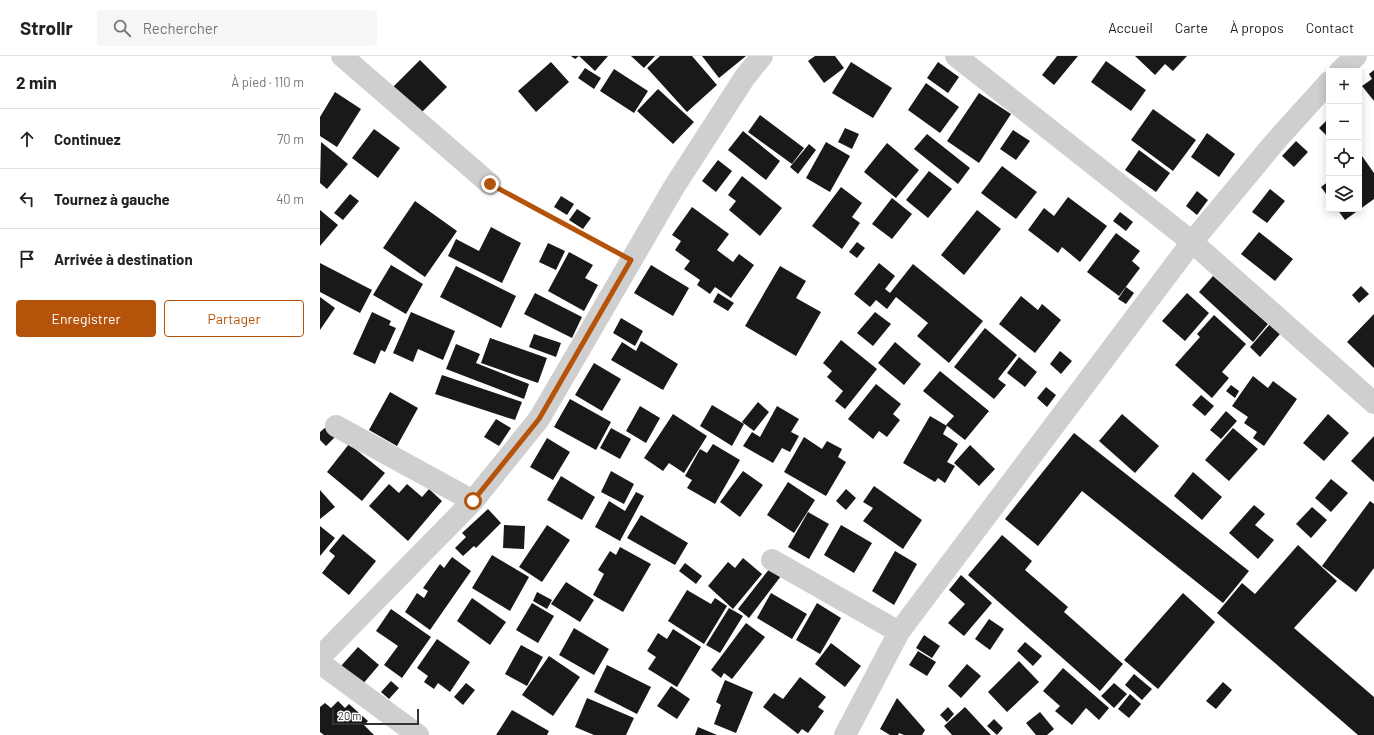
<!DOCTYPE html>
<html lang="fr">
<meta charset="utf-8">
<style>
:root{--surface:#fff;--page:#f6f6f6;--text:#222;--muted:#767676;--line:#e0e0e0;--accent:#b45309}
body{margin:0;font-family:Barlow,sans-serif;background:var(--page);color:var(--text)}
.controls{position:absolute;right:12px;top:12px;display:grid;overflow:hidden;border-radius:4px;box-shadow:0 2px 10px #0003}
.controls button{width:36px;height:36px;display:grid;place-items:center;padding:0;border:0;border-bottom:1px solid var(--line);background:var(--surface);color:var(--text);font:20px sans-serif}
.scale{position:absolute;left:12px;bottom:10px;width:87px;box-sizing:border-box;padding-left:4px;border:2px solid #323232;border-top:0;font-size:11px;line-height:14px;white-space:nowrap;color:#323232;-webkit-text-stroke:3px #fff;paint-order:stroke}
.stop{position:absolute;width:12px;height:12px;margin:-9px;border:3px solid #b45309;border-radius:50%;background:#fff}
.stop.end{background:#b45309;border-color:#fff;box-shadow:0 1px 4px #0008}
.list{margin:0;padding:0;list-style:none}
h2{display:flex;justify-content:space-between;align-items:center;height:52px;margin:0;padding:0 16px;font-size:17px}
h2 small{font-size:13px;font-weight:400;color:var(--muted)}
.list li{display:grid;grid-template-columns:26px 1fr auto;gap:12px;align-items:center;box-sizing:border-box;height:60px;padding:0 16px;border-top:1px solid var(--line)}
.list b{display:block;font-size:15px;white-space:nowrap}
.list em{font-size:13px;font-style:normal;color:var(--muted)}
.actions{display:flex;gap:8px;padding:12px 16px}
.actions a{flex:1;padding:9px 0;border:1px solid var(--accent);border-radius:4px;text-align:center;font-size:14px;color:var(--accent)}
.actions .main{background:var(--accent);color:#fff}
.icon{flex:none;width:22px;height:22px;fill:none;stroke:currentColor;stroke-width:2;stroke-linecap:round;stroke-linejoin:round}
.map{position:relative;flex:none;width:1054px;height:679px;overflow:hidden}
header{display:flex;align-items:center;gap:24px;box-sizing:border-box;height:56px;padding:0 20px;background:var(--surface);border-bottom:1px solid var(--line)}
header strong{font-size:19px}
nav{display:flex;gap:22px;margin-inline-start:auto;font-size:14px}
.search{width:280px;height:36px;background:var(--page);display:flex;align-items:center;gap:10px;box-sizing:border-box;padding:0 14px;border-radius:4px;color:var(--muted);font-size:15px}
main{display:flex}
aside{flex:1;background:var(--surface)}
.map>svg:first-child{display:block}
.building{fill:#191919}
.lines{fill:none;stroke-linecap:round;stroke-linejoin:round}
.path{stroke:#c9c9c9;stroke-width:2.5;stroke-dasharray:2 2;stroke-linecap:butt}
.minor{stroke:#cfcfcf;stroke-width:22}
.route{stroke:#b45309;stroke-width:5}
</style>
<header>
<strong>Strollr</strong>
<div class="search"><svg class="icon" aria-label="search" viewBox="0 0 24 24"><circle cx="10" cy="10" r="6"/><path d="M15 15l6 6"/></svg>Rechercher</div>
<nav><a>Accueil</a><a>Carte</a><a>À propos</a><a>Contact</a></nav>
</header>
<main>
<aside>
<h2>2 min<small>À pied · 110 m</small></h2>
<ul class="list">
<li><svg class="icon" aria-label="ahead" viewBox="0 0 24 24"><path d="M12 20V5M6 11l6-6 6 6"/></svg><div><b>Continuez</b></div><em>70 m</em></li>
<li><svg class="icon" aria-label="left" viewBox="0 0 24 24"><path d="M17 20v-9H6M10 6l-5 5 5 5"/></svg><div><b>Tournez à gauche</b></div><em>40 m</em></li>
<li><svg class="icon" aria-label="arrive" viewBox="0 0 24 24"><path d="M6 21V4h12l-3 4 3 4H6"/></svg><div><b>Arrivée à destination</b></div></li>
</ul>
<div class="actions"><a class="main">Enregistrer</a><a>Partager</a></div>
</aside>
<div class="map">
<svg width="1054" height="679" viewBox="0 0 1054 679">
<rect width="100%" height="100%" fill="#fff"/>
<path class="building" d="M251,0H288L275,15L259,0L255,3Z
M311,0H335L324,12Z
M340,0H372L397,29L367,56L327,12Z
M382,0H426L399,22Z
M495,0H515L524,12L504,27L488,5Z
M737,0H758L734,29L722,19Z
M815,0H867L853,15L845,8L835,19Z
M100,4L127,31L99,59L72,32Z
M786,5L826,34L811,55L771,26Z
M231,6L249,26L216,56L198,35Z
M531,6L572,32L553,62L512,37Z
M618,6L639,21L628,37L607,22Z
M265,12L281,22L274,33L258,22Z
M294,13L328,35L314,57L280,35Z
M1054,14V45L1042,30L1052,23L1049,18Z
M606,27L639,51L620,77L588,54Z
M338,33L374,66L353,88L317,55Z
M15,36L41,53L17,91L0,80V61Z
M659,37L691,58L659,107L627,85Z
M833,53L876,84L853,115L811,84Z
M440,59L484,92L472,108L428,76Z
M1009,62V82L999,72Z
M525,72L539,78L532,93L518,86Z
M54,73L80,92L58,122L32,102Z
M693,74L710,85L696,104L680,93Z
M423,75L460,105L446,124L408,94Z
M887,77L915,98L899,121L871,101Z
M607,78L650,112L638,128L594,93Z
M976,85L988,96L974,111L962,100Z
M1,86L28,108L7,133L0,127Z
M506,86L530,100L510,136L486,122Z
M567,87L599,114L576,142L544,116Z
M489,88L496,94L478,118L470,111Z
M819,94L850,117L836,136L805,114Z
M1042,100L1054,117V143L1025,164L1017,153H1039V103Z
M398,104L412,115L396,136L382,125Z
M682,110L717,136L696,163L661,137Z
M609,115L632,133L608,162L586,144Z
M422,120L462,152L440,180L409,154L416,145L408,139Z
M1009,125V142L1001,131Z
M521,131L542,147L532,161L540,167L522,193L492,170Z
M950,133L965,145L947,167L932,156Z
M877,135L888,144L877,159L866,150Z
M30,138L39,145L23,164L14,157Z
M241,140L254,148L247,159L234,151Z
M748,141L787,170L760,206L742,191L738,197L708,174L724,152L734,160Z
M572,142L592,158L572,183L552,168Z
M95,145L137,175L105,221L63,192Z
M372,151L409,178L397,194L413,206L419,198L434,209L411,242L395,231L390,238L377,229L380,224L364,213L370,205L355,194L361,185L352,179Z
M257,153L271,162L263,173L249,164Z
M0,154L18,169L0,190Z
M657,154L681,173L644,219L621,199Z
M800,156L813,166L806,175L793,165Z
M171,171L201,187L182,227L128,200L136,183L159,195Z
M939,176L973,203L955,225L921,198Z
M796,177L820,195L812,205L820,212L799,240L767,216Z
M537,186L545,192L537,202L529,196Z
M228,187L245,195L236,214L219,206Z
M249,196L273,209L265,222L278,229L264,255L228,235Z
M0,207L52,234L40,257L0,236Z
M559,207L575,220L565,233L570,237L593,208L663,265L629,307L597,280L608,267L576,241L567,253L556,244L550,251L534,238Z
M71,209L103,228L86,258L53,239Z
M331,209L369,232L353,260L314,237Z
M136,210L196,240L181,272L120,241Z
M460,210L486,225L476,242L501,256L476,300L425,270Z
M893,220L948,268L933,286L879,236Z
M1041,230L1049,238L1039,247L1032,239Z
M806,231L814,237L806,248L798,243Z
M215,237L262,261L252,282L204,258Z
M398,237L414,247L408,255L393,246Z
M867,237L889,257L865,285L842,265Z
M701,240L718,254L722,248L741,264L715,297L679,268Z
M0,241L15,252L0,274Z
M52,256L71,265L69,269L76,272L65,296L61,294L55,308L33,298Z
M91,256L135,275L123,304L98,293L93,306L73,297Z
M555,256L571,268L553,290L537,277Z
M1054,258V312L1027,286Z
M894,259L926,288L902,316L909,322L892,342L855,309L880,281L877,278Z
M301,262L323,275L315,290L293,277Z
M950,268L960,278L940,301L930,291Z
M665,272L697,299L678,323L686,329L674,343L634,311Z
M214,278L241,287L236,301L209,291Z
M170,282L227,302L218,327L161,307Z
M521,284L557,313L525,353L515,345L523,335L507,321L512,315L503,307Z
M321,285L358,308L343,334L291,304L302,286L316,295Z
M575,286L601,308L584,329L558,307Z
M136,288L160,298L156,307L209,328L204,343L126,313Z
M740,295L752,305L741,318L730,308Z
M699,301L717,316L705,331L687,317Z
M274,307L301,323L282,355L255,339Z
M620,315L669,355L645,384L626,369L634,360L603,335Z
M122,319L202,346L195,364L115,338Z
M933,320L948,332L953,325L977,343L944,390L933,382L937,376L924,367L928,361L912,350Z
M556,328L581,348L573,358L580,364L567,381L559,375L553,383L528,363Z
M911,329L919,335L915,342L906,335Z
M726,331L736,339L727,351L717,342Z
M70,336L98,352L77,390L49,374Z
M881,339L894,350L885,360L872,349Z
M250,343L291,366L276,394L234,371Z
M438,346L449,356L434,375L422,366Z
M392,349L424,368L412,390L380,370Z
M320,350L340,362L326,387L306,375Z
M457,350L479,363L471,376L479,380L470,396L462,392L453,407L423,390L432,376L440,381Z
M906,355L917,365L901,383L890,374Z
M353,358L387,380L364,417L349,407L343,415L324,402Z
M802,358L839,390L815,417L779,385Z
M1008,358L1029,377L1004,405L983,387Z
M610,360L627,370L623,378L638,388L627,406L635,410L625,427L618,422L615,426L583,407Z
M176,363L191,372L179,390L164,381Z
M6,371L15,381L6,390L0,384V376Z
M291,372L311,383L300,403L280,392Z
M913,372L938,393L909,425L885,404Z
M754,377L929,515L903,547L762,435L718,490L685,463Z
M1054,380V426L1031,405Z
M484,381L502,393L507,385L522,393L518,401L526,406L506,440L464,416Z
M227,382L250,396L233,424L210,411Z
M29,388L65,417L42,445L7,416Z
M393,388L420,404L395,448L367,432L372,424L365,420L380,393L387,397Z
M650,389L675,413L659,430L634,407Z
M291,415L314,428L304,448L281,436Z
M423,415L443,429L420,461L400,446Z
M873,416L902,441L882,464L854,440Z
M241,420L275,441L262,464L227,444Z
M1011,423L1028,437L1011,456L995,442Z
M468,426L495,444L474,477L447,459Z
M69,428L79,437L87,428L102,441L109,433L122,445L88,485L49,450Z
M554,430L602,464L583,493L543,465L553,452L543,446Z
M526,433L536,442L526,454L516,445Z
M0,434L15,451L0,463Z
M316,436L324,440L300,485L275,471L289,445L305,455Z
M1050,445L1054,448V512L1036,536L1002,510Z
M934,449L945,458L935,469L954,484L938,503L909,477Z
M992,451L1007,464L991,482L976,468Z
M168,453L181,467L156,492L154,490L143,500L135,492L146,481L142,477Z
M488,456L509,468L489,503L468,491Z
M321,459L368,487L355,509L307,482Z
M184,469L205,470L204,493L183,492Z
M227,469L250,484L222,526L199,511Z
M521,469L552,487L534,517L504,499Z
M0,470L15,482L0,500Z
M23,478L56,505L29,539L2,517L15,500L9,495Z
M682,479L712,505L705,514L748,551L744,556L803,608L780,635L648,519Z
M978,489L1017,525L974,572L1054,641V679H1038L897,557L922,527L935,538Z
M300,491L331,508L303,556L273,539L284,518L278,514L290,495L296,499Z
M575,495L597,508L574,549L552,535Z
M172,499L209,521L190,555L152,532Z
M132,501L151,515L110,574L85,556L97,537L104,542L108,535L103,532L120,508L124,512Z
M423,502L442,518L413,553L388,530L408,506L415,512Z
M365,507L382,520L376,528L359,515Z
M450,512L461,520L429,562L418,553Z
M641,519L672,547L644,580L628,567L645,548L629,534Z
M246,526L274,544L260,566L231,548Z
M367,534L391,548L395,542L407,550L384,588L348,565Z
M217,536L232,544L227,553L213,545Z
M451,537L487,558L472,583L437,562Z
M863,537L895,566L838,633L804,604Z
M152,542L186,566L170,589L137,565Z
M212,547L234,560L218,587L196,574Z
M497,547L521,562L500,598L476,584Z
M409,552L423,560L400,597L386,589Z
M71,553L111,581L82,622L64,609L78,590L56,575Z
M669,563L684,573L670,594L655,583Z
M426,567L445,581L412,623L404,617L401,622L391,614Z
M254,572L289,593L274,619L239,599Z
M353,573L381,591L357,631L328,613L336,601L327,595L338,577L347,583Z
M604,579L620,590L612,602L596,592Z
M117,583L150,606L130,636L118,627L114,633L104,626L108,620L97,612Z
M705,586L722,600L713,610L697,595Z
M511,587L541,610L525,631L495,608Z
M201,589L223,601L207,630L185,618Z
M38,591L59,609L42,629L21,610Z
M598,595L616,606L607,620L589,609Z
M229,600L260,621L233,660L202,639Z
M699,605L719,626L687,656L668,636Z
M647,608L661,620L641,642L628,630Z
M287,609L331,631L317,658L274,636Z
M743,612L789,652L779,664L766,652L752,669L735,655L740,650L723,635Z
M814,618L832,633L822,644L805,629Z
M480,621L506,641L498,651L504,655L488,677L482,673L478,678L443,651L454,637L463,643Z
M405,624L433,636L416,677L394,668L401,649L396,646Z
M71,625L79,632L69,643L61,636Z
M903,626L912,634L896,653L886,645Z
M146,627L155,634L143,649L134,641Z
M794,627L807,638L794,652L781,640Z
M351,630L370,643L357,663L337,650Z
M810,638L821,648L809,662L798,653Z
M267,642L314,662L306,679H274L255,671Z
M577,642L605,674L602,679H584L579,677L578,679H570L560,673Z
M18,645L25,652L29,648L48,665L44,669L54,679H4L0,676V651L5,647L11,652Z
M628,651L634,658L627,666L620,659Z
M645,651L671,679H632L624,670Z
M192,654L229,675L227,679H176Z
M720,656L734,673L727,679H716L706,667Z
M674,663L683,672L677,679L667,670Z
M378,671L397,679H375Z"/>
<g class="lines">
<path class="path" d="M192,140L288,191"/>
<path class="minor" d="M22,0L170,128
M636,0L872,186L1054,347
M1020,15L1036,0
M16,370L153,445
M452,504L579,576
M0,601L153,445L219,363L354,131L425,21L442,0
M0,607L98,679
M525,679L579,576L872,186L954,87L1009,26"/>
</g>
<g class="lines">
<path class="route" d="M153,445L219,363L311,204L170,128"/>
</g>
</svg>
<div class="controls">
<button>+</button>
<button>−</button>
<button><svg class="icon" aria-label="locate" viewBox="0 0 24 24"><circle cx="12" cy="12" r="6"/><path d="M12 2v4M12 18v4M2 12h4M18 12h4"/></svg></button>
<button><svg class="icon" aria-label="layers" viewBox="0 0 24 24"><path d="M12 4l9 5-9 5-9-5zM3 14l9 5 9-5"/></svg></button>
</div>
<div class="scale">20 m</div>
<div class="stop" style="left:153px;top:445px"></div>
<div class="stop end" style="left:170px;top:128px"></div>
</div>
</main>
